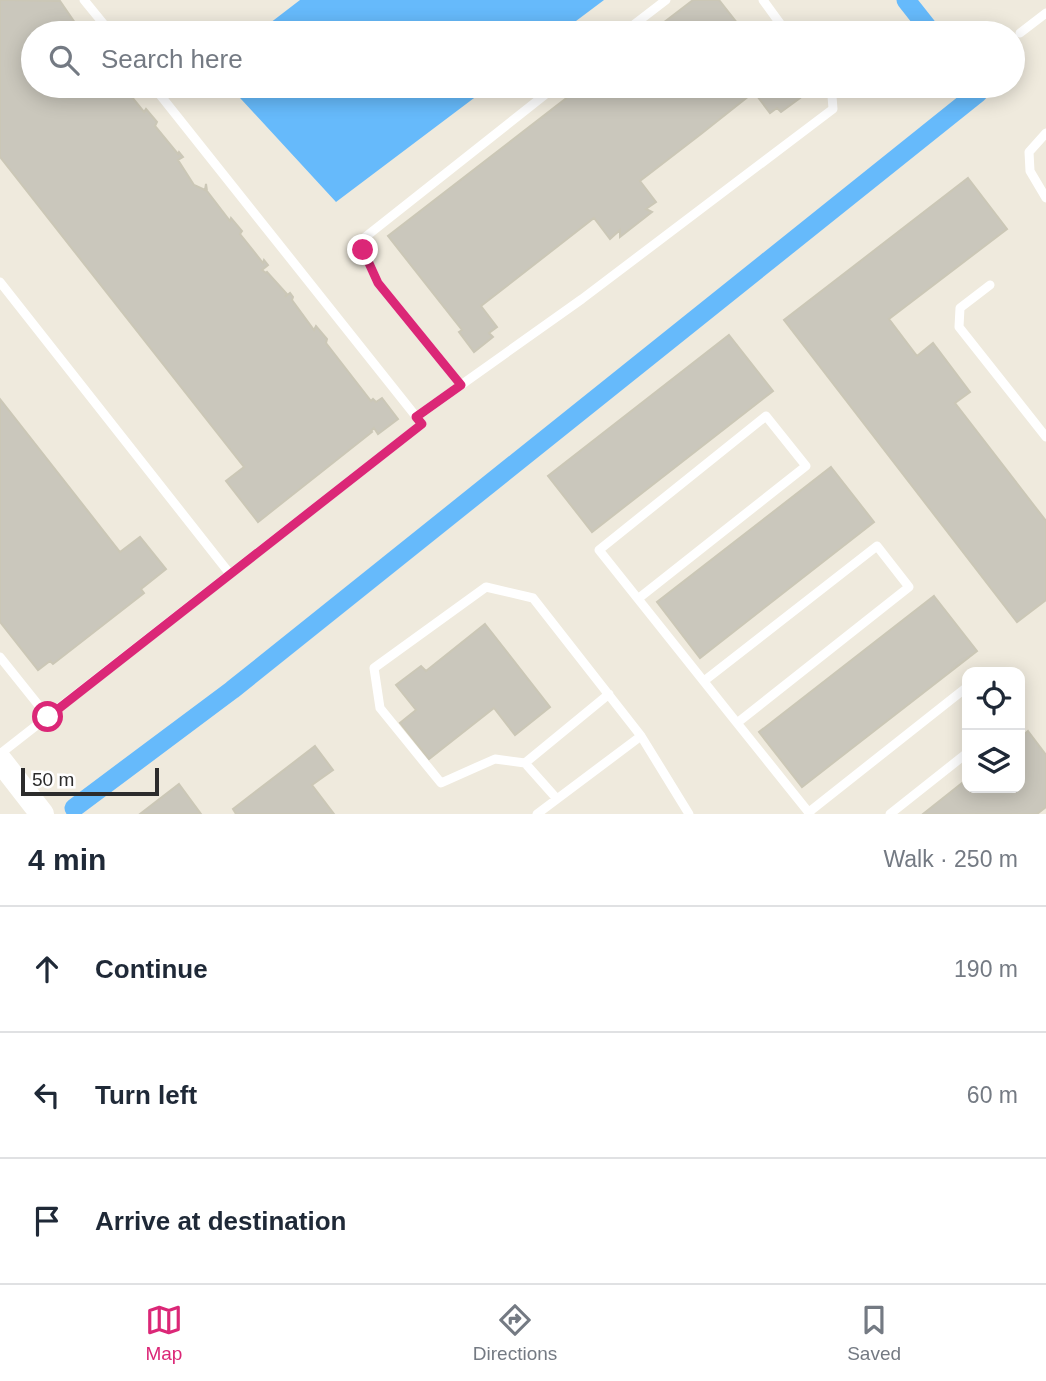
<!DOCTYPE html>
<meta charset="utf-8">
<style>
:root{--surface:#fff;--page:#f6f6f7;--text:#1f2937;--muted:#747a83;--line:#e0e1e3;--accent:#db2777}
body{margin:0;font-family:Arial,sans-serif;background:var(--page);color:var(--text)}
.controls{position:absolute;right:21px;bottom:21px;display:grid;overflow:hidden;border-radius:14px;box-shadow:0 4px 18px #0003}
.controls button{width:63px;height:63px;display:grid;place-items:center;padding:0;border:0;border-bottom:2px solid var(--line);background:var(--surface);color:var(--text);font:35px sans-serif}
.scale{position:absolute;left:21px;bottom:18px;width:138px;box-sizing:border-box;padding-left:7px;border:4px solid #2c2c2c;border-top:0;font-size:19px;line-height:24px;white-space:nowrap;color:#2c2c2c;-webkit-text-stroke:5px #fff;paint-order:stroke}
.stop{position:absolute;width:21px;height:21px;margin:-16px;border:5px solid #db2777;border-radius:50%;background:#fff}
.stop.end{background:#db2777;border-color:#fff;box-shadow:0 2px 7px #0008}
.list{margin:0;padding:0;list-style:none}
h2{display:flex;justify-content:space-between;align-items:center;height:91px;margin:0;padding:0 28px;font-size:30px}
h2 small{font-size:23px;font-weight:400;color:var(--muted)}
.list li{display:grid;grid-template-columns:46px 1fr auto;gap:21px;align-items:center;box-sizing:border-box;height:126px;padding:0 28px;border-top:2px solid var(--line)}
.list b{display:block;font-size:26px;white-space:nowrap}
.list em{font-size:23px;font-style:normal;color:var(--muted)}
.icon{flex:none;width:38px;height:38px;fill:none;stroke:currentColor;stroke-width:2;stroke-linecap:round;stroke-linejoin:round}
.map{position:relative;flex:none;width:1046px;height:814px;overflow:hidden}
.search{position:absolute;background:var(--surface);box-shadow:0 4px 18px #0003;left:21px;right:21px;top:21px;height:77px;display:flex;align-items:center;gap:18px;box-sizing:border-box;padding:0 24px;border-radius:38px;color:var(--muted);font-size:26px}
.sheet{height:469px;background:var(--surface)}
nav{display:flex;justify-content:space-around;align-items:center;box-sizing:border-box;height:98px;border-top:2px solid var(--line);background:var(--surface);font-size:19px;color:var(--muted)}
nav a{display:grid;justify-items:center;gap:4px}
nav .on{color:var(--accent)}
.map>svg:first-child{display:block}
.water{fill:#66bafb}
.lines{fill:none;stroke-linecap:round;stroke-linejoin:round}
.canal{stroke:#66bafb;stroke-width:19}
.building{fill:#cac7bc;stroke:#cbc7b6;stroke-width:2}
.lane{stroke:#fff;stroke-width:9}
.secondary{stroke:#fff;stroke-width:24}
.route{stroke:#db2777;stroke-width:9}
</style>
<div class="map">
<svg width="1046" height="814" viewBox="0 0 1046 814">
<rect width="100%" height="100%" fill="#efeadd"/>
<path class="water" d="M300,0H604L560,33H257Z
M229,86H490L336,202Z"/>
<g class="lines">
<path class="canal" d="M906,0L932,33
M74,808L232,690L978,93L972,86"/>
</g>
<path class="building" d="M0,0L60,1L82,33H33V86H123L144,112L146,109L157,122L155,126L178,154L179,152L183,157L178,160L194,185L205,190L206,184L207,191L230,221L231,218L242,231L240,234L263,263L264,260L268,265L262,270L266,273L267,272L287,294L285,297L290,293L293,297L292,300L314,330L316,326L327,339L326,343L371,401L373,399L376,402L382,398L398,419L378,434L374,428L371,431L372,432L258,522L226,481L244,467L0,157Z
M693,0H719L745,33H650Z
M582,86H790L800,98L781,112L777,108L770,113L754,92L701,134L640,181L656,202L646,209L652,212L620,237V230L610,239L594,218L481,306L497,327L489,333L493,337L474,352L459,332L462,330L388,236Z
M968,178L1007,229L889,319L917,356L933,343L970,392L955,403L1046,521V600L1017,622L784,320Z
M729,335L773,391L592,532L548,476Z
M0,399L120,552L140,537L166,569L141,589L144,593L53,664L50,661L38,670L0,622Z
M831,467L874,522L700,658L657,602Z
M934,596L977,651L802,787L759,732Z
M485,624L550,707L515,735L494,708L429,759L400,723L416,710L396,685L421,666L426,671Z
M1028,731L1046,755V807L1037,814H923L967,779V788H1020V738Z
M315,746L333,770L312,785L334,814H236L233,809Z
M179,784L201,814H140Z"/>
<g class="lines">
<path class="lane" d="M84,0L111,33
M763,0L787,33
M623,33L666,0
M1020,33L1046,13
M1046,133L1029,152L1030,171L1046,198
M0,282L230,574
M990,285L960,308L959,327L1046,437
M461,385L378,283L363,250L364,238L556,86
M416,417L582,299L833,109L832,96L824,86
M639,598L806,466L766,416L599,550L737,723L909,587L877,546L704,681
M0,657L48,717
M737,723L810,814
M641,736L689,814
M0,754L422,424L153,86
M525,763L609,694
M809,812L967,687
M537,814L641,736L533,598L486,587L374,668L380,708L441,783L495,759L525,763L557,799
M890,814L967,753"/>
<path class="secondary" d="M0,760L42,814"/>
</g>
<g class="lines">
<path class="route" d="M48,717L422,424L416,417L461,385L378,283L363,250"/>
</g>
</svg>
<div class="controls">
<button><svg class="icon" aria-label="locate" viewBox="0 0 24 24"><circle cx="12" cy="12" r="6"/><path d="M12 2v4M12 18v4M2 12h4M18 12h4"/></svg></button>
<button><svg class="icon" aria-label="layers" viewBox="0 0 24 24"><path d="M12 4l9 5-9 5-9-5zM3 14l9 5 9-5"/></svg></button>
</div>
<div class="scale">50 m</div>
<div class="stop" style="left:48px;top:717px"></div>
<div class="stop end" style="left:363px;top:250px"></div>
<div class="search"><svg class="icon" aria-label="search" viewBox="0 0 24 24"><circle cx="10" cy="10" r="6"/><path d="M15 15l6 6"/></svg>Search here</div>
</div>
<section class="sheet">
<h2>4 min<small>Walk · 250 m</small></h2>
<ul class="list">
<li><svg class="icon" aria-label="ahead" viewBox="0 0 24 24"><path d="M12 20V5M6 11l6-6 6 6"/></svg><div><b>Continue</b></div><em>190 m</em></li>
<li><svg class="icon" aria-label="left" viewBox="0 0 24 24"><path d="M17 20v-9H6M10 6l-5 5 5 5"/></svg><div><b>Turn left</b></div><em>60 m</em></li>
<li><svg class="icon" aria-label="arrive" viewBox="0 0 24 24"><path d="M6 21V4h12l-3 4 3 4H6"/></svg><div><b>Arrive at destination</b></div></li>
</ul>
</section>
<nav>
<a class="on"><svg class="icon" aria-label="map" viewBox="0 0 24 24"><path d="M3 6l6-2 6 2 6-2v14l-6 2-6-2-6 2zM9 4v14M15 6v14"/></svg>Map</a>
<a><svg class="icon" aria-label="directions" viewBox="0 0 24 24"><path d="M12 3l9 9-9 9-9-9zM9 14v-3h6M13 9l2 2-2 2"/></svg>Directions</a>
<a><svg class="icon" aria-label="saved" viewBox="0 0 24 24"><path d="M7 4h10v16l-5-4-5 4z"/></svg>Saved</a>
</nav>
